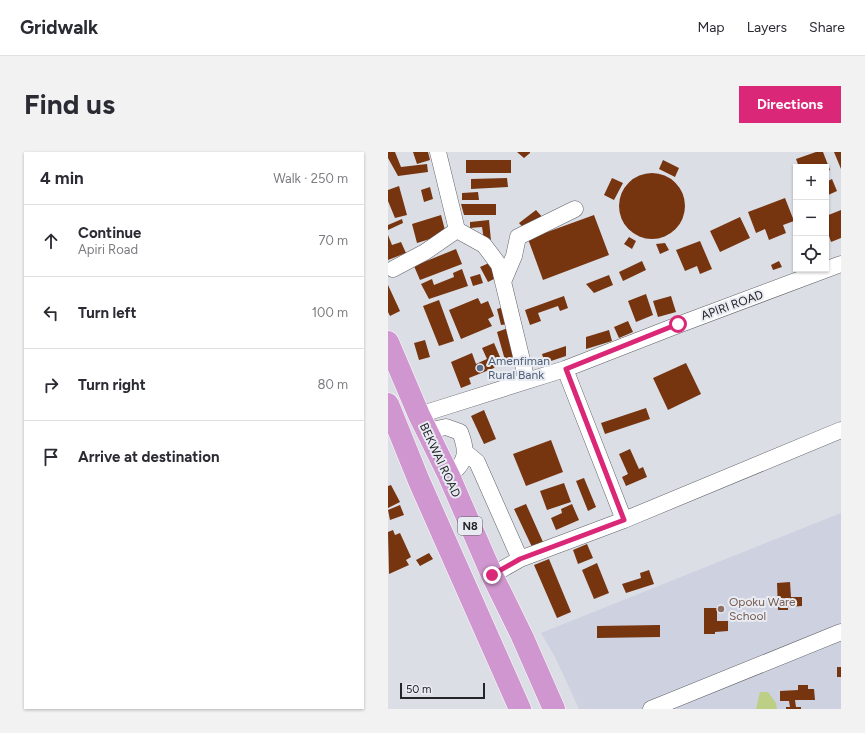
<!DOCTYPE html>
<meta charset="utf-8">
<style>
:root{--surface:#fff;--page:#f2f2f3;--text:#2b2b33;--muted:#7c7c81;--line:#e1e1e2;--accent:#db2777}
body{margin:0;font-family:Figtree,sans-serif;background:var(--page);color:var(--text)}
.controls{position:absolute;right:12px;top:12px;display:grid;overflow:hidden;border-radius:0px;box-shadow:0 1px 3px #0004}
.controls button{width:36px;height:36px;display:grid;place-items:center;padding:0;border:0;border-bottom:1px solid var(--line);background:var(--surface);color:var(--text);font:20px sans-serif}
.scale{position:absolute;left:12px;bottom:10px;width:85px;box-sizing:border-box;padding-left:4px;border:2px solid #242528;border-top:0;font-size:11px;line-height:14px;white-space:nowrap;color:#242528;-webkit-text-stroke:3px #e9ebf3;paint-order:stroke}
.stop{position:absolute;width:12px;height:12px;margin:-9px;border:3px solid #db2777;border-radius:50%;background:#fff}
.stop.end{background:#db2777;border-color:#fff;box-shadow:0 1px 4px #0008}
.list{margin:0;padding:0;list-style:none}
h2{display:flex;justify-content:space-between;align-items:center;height:52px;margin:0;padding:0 16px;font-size:17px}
h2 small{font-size:13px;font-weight:400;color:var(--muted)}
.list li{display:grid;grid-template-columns:26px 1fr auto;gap:12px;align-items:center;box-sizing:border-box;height:72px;padding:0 16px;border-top:1px solid var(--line)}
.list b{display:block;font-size:15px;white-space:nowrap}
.list p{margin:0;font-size:13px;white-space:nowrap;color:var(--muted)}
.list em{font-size:13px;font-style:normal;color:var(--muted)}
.icon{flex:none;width:22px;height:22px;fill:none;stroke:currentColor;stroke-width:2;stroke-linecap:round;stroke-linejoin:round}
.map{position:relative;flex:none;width:453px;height:557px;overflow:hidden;border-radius:0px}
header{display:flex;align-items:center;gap:24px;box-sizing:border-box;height:56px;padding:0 20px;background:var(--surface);border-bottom:1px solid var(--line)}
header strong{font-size:19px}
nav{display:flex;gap:22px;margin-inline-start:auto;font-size:14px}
.intro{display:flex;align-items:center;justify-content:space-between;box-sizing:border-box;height:96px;padding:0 24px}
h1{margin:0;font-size:28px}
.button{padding:10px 18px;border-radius:0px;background:var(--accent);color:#fff;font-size:14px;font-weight:700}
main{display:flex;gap:24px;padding:0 24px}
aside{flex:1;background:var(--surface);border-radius:0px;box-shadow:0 1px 3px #0004}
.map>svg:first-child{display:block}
.built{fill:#ced1e0}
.green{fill:#bdce85}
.building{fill:#76340f}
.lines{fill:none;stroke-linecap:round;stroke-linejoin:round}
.minor-casing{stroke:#5f6167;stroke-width:17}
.highway-casing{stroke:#fff;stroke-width:23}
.minor{stroke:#fff;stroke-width:16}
.highway{stroke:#d096cf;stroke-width:22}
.route{stroke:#db2777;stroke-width:5}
.service-dot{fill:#5c6f8a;stroke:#e9ebf3;stroke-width:1.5}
.education-dot{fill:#8d6e63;stroke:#e9ebf3;stroke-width:1.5}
.labels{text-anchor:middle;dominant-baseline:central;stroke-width:4;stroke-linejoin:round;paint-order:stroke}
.shield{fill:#e9ebf3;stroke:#5f6065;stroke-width:1}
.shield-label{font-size:11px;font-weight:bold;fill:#242528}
.street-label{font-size:12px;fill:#242528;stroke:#e9ebf3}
.service-label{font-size:12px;fill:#4e5e75;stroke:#e9ebf3;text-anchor:start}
.education-label{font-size:12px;fill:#785e54;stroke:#e9ebf3;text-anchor:start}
</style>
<header>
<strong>Gridwalk</strong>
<nav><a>Map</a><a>Layers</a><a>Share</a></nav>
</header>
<div class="intro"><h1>Find us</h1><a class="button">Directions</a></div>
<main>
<aside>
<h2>4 min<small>Walk · 250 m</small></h2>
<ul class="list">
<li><svg class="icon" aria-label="ahead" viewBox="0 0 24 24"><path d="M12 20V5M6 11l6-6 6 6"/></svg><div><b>Continue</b><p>Apiri Road</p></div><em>70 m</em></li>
<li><svg class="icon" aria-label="left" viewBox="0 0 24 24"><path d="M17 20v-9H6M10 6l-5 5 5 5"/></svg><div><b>Turn left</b></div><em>100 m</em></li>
<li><svg class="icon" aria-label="right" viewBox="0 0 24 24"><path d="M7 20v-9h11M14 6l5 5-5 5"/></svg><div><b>Turn right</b></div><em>80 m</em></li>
<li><svg class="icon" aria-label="arrive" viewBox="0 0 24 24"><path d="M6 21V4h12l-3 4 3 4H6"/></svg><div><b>Arrive at destination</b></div></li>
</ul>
</aside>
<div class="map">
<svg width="453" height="557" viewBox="0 0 453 557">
<rect width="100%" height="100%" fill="#dcdee6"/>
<path class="built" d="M453,361V557H191L167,505L153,481Z"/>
<path class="green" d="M372,540H380L388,551L389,557H368Z"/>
<path class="building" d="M0,0H7L13,15L39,12L40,20L10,24L0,6Z
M25,0H40L42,8L29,12Z
M129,0H142V1L136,6Z
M428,0H435L442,18L438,19V15H411L408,7Z
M446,0H453V17Z
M78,8H123V21H78Z
M275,8L291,16L287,25L271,17Z
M231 54a33 33 0 1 1 66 0a33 33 0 1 1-66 0Z
M119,26L120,35L83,37V27Z
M224,26L235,31L226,48L216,43Z
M444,27L449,39L438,44V30Z
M11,34L19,63L7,66L0,49V38Z
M42,35L45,47L36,50L33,38Z
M90,40L91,48H74V41Z
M397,46L406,69L395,73L398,81L381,88L377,77L368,81L360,60Z
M73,52H108V63H76Z
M148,58L156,67L139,80L131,71Z
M453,58V86L443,90L438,75V64Z
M53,63L58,82L29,91L24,72Z
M206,63L221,103L155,128L140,87Z
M352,65L362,86L332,100L322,79Z
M14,67L15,71L0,78V73Z
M101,68L103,89L96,88L94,75L82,76V70Z
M0,83L4,93L13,90L18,101L0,108Z
M241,85L248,89L244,97L236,92Z
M312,89L324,117L312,122L309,114L297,119L288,98Z
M277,91L281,98L272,102L268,92Z
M68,97L74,112L32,128L26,114Z
M254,109L258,118L235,129L231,120Z
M391,109L394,115L385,118L383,113Z
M101,111L108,126L100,130L92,115Z
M74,117L80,134L41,147L33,132L44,127L46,133L66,125L65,121Z
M92,122L95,131L85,134L82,125Z
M221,123L225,133L206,141L198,132Z
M0,133L12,159L2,164L0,160Z
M258,142L265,163L248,170L240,149Z
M176,144L180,156L172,159L170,154L150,161L153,169L142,173L137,158Z
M283,144L288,160L270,165L265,149Z
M90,146L93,152L100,149L106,164L100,167L104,174L73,187L61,158Z
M51,148L66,189L51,194L35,154Z
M116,155L120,172L113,173L109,157Z
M240,169L245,180L231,186L226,175Z
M120,176L129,204L117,208L109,180Z
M221,178L224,189L198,197V185Z
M37,188L42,205L31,208L26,191Z
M106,191L112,205L106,216L81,226L83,232L73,236L63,210L84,201L88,212L99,207L94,196Z
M178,194V204L157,211L154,202Z
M298,211L313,242L280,258L265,226Z
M258,256L262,267L217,282L213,271Z
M96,258L108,287L96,292L83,264Z
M163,288L175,320L138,334L125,302Z
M242,297L251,317L255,315L259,325L238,334L234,325L240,322L231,302Z
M196,326L208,355L200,359L188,329Z
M176,331L183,350L159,358L152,339Z
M3,333L12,350L0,356V334Z
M138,352L155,390L144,395L126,357Z
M184,352L191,368L168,378L163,366L174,361L173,357Z
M12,353L16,363L2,368L0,358Z
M5,378L7,383L12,381L23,405L18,408L21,413L1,422L0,380Z
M199,392L205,406L190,412L185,398Z
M41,401L45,407L32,414L28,408Z
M161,407L183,460L169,466L146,413Z
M209,411L221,441L206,447L194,418Z
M261,418L266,432L238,441L234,432L253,426L252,421Z
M402,430L403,445H414V454L400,455V458H390L389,431Z
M316,456H329V469H340V479L327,480V482H316Z
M272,473V485L209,486V474Z
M449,515H453V525H449Z
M410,533H420V537H426L427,548H407L408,555H413V557H398V555H402L401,549H392V539L410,538Z"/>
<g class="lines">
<g class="minor-casing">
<path id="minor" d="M50,0L69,78L96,93L111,113L139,229
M5,117L37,100L69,78
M115,130L126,104L130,85L187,57
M177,217L236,368
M31,263L177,217L290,173L453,112
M39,279L58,275L72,280C80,300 79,310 61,324
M77,300L89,310L132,407
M104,423L132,407L236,368L453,278
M263,557L453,480"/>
</g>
<g class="highway-casing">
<path id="highway" d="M0,190L31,263L61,324L104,423L134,484L166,557
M0,252L31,329L132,557"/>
</g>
<use href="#minor" class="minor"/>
<use href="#highway" class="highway"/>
</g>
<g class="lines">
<path class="route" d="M104,423L132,407L236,368L178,217L290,172"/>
</g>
<circle class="service-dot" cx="92" cy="216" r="4"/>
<circle class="education-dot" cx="333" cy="457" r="4"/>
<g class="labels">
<rect class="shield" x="70" y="365" width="24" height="18" rx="3"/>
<g class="shield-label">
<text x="82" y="374">N8</text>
</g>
<g class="street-label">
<text transform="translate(344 153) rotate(-20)">APIRI ROAD</text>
<text transform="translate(52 308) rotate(65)">BEKWAI ROAD</text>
</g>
<g class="service-label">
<text x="100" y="209">Amenfiman<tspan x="100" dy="14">Rural Bank</tspan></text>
</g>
<g class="education-label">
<text x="341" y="450">Opoku Ware<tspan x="341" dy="14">School</tspan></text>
</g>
</g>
</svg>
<div class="controls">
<button>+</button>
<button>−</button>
<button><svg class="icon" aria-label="locate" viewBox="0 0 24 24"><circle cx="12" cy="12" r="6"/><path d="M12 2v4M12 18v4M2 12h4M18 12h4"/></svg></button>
</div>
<div class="scale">50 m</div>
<div class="stop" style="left:290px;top:172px"></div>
<div class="stop end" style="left:104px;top:423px"></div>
</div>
</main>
